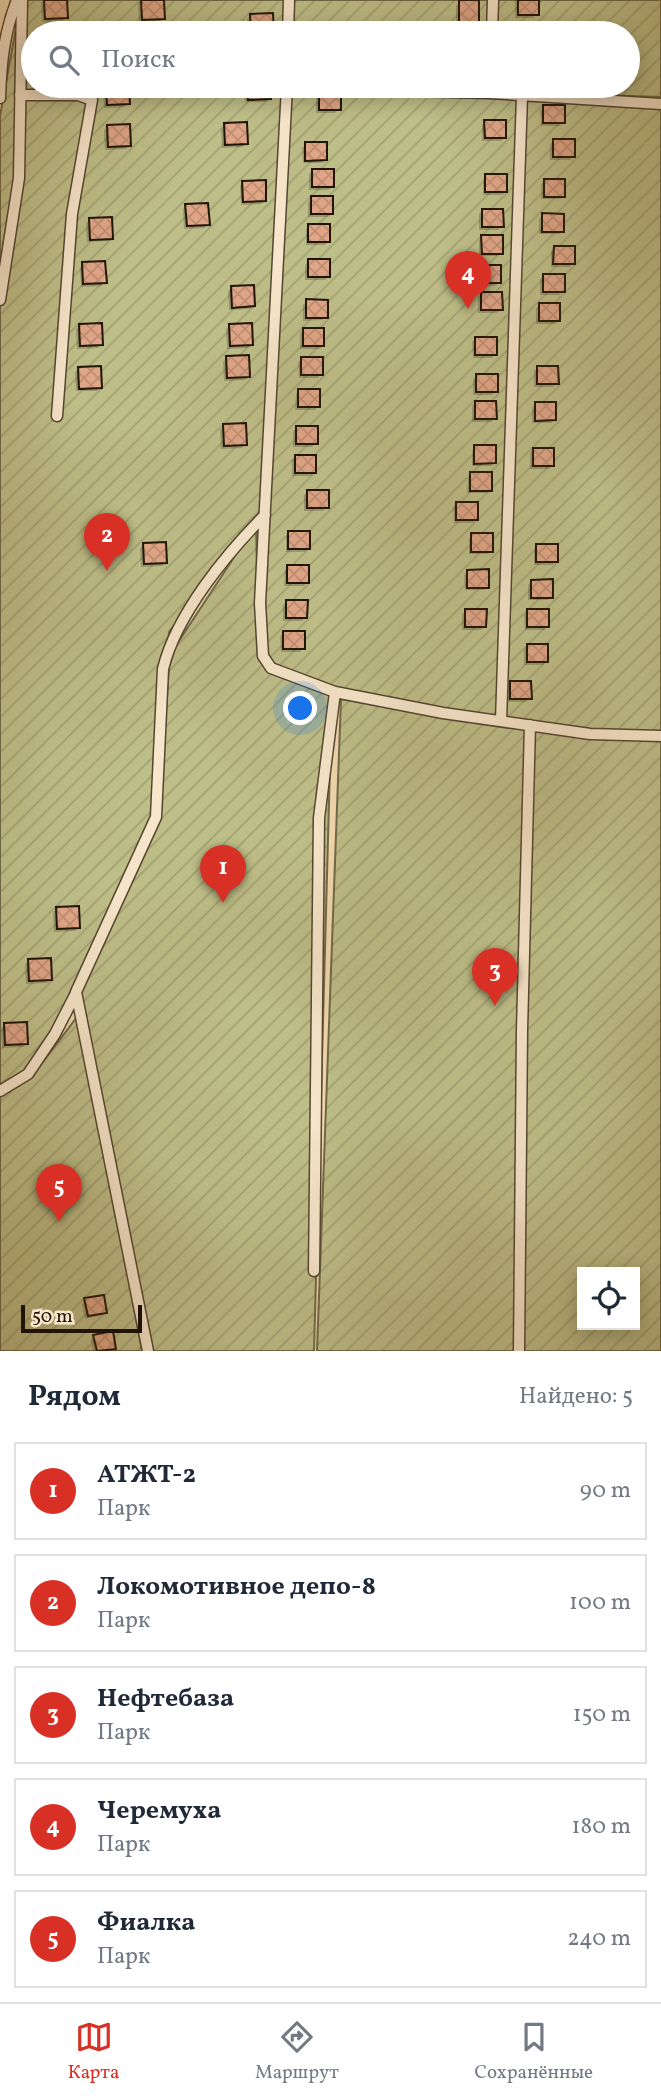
<!DOCTYPE html>
<html lang="ru">
<meta charset="utf-8">
<style>
:root{--surface:#fff;--page:#f2f2f3;--text:#1f2937;--muted:#747a83;--line:#e0e1e3;--accent:#d93025}
body{margin:0;font-family:Vollkorn,serif;background:var(--page);color:var(--text)}
.controls{position:absolute;right:21px;bottom:21px;display:grid;overflow:hidden;border-radius:0px;box-shadow:0 4px 18px #0003}
.controls button{width:63px;height:63px;display:grid;place-items:center;padding:0;border:0;border-bottom:2px solid var(--line);background:var(--surface);color:var(--text);font:35px sans-serif}
.scale{position:absolute;left:21px;bottom:18px;width:121px;box-sizing:border-box;padding-left:7px;border:4px solid #201407;border-top:0;font-size:19px;line-height:24px;white-space:nowrap;color:#201407;-webkit-text-stroke:5px #f7e6cb;paint-order:stroke}
.you{position:absolute;left:301px;top:709px;width:24px;height:24px;margin:-18px;border:5px solid #fff;border-radius:50%;background:#1a73e8;box-shadow:0 0 0 10px #1a73e833}
.badge{display:grid;place-items:center;width:46px;height:46px;border-radius:50%;background:var(--accent);color:#fff;font-size:23px;font-weight:700}
.pin{position:absolute;translate:-50% -58px;filter:drop-shadow(0 2px 4px #0008)}
.pin::after{content:'';position:absolute;top:37px;width:24px;height:21px;background:inherit;clip-path:polygon(0 0,100% 0,50% 100%)}
.list{margin:0;padding:0;list-style:none}
h2{display:flex;justify-content:space-between;align-items:center;height:91px;margin:0;padding:0 28px;font-size:30px}
h2 small{font-size:23px;font-weight:400;color:var(--muted)}
.list li{display:grid;grid-template-columns:46px 1fr auto;gap:21px;align-items:center;box-sizing:border-box;height:98px;margin:0 14px 14px;padding:0 14px;border:2px solid var(--line);border-radius:0px}
.list b{display:block;font-size:26px;white-space:nowrap}
.list p{margin:0;font-size:23px;white-space:nowrap;color:var(--muted)}
.list em{font-size:23px;font-style:normal;color:var(--muted)}
.icon{flex:none;width:38px;height:38px;fill:none;stroke:currentColor;stroke-width:2;stroke-linecap:round;stroke-linejoin:round}
.map{position:relative;flex:none;width:661px;height:1351px;overflow:hidden}
.search{position:absolute;background:var(--surface);box-shadow:0 4px 18px #0003;left:21px;right:21px;top:21px;height:77px;display:flex;align-items:center;gap:18px;box-sizing:border-box;padding:0 24px;border-radius:38px;color:var(--muted);font-size:26px}
.sheet{height:651px;background:var(--surface)}
nav{display:flex;justify-content:space-around;align-items:center;box-sizing:border-box;height:98px;border-top:2px solid var(--line);background:var(--surface);font-size:19px;color:var(--muted)}
nav a{display:grid;justify-items:center;gap:4px}
nav .on{color:var(--accent)}
.map>svg:first-child{display:block}
.garden{fill:url(#garden-furrows);stroke:#6f6948;stroke-width:2;fill-rule:evenodd}
.shadow{fill:#0003}
.building{fill:url(#building-cross-hatch);stroke:#201407;stroke-width:2}
.lines{fill:none;stroke-linecap:round;stroke-linejoin:round}
.service-casing{stroke:#554531;stroke-width:13}
.service{stroke:#f7e6cb;stroke-width:10}
</style>
<div class="map">
<svg width="661" height="1351" viewBox="0 0 661 1351">
<defs>
<pattern id="garden-furrows" width="10" height="10" patternUnits="userSpaceOnUse" patternTransform="scale(1.75)"><rect width="10" height="10" fill="#bebe88"/><path d="M-1 1l2-2M0 10L10 0M9 11l2-2" fill="none" stroke="#a3a274"/></pattern>
<pattern id="building-cross-hatch" width="8" height="8" patternUnits="userSpaceOnUse" patternTransform="scale(1.75)"><rect width="8" height="8" fill="#e0a687"/><path d="M0 0l8 8M0 8l8-8" fill="none" stroke="#c08e73"/></pattern>
</defs>
<rect width="100%" height="100%" fill="#f3d9af"/>
<filter id="stains"><feTurbulence type="fractalNoise" baseFrequency=".00286" numOctaves="4"/><feColorMatrix values="0 0 0 0 .2 0 0 0 0 .09 0 0 0 0 .02 0 0 0 .5 -.17"/></filter>
<radialGradient id="worn" r=".72"><stop offset=".6" stop-color="#630" stop-opacity="0"/><stop offset="1" stop-color="#630" stop-opacity=".3"/></radialGradient>
<path class="garden" d="M21,0H288L286,33H33V86H283L261,510L169,632L156,811L35,1068L0,1086V116Z
M294,0H661V97L324,86H628V33H293Z
M286,88L661,104V736L590,734L335,692L271,668L263,656L265,515Z
M256,524L259,660L270,673L332,693L314,1351H151L80,991L159,815L169,667L175,647Z
M341,699L589,738L661,740V1351H317ZM582,1272H635V1325H582Z
M80,1013L142,1351H0V1093L36,1071Z"/>
<path class="shadow" d="M44,0H66L67,18L63,21L42,22L41,3Z
M141,0H162L163,18L160,22H139L138,3Z
M515,0H537V14L533,18H515Z
M459,2L477,21L474,24H456V6Z
M271,15L272,33H248L247,19L250,16Z
M106,86H127L128,103L124,107L104,108L103,89Z
M244,86H269V98L266,102H245Z
M320,94L339,109L335,113H316V97Z
M544,107L563,122L560,126H541L540,110Z
M485,122L505,138L501,141H482V125Z
M225,125L246,143L243,147L222,148L221,129Z
M108,127L129,145L126,149L105,150L104,130Z
M554,141L573,156L570,160H550V144Z
M306,144L325,160L322,163H303L302,148Z
M313,170L332,186L329,190H309V174Z
M486,176L505,192L502,195H483V180Z
M544,180L564,196L560,199H541V184Z
M243,182L265,201L261,204L241,205L240,186Z
M312,198L331,214L328,217H308V202Z
M186,206L208,224L204,228L184,229L183,209Z
M482,211L502,227L498,230H479V214Z
M543,215L562,231L559,234H539V219Z
M90,220L111,238L108,241L87,242L86,223Z
M309,226L328,241L325,245H306V229Z
M482,237L502,253L498,256H479V241Z
M554,248L573,263L570,267H551V251Z
M309,261L328,277L325,280H305V265Z
M83,264L105,282L101,286L81,287L80,267Z
M480,266L499,282L496,286H477V270Z
M544,275L563,291L559,295H540V279Z
M232,287L253,306L249,309L229,310L228,291Z
M481,294L501,310L497,313H478V298Z
M307,301L326,317L322,320L303,321V305Z
M539,305L559,320L555,324H536V308Z
M80,326L101,344L98,348L77,349L76,329Z
M230,326L251,344L247,348L227,349L226,329Z
M303,330L323,346L319,349H300V333Z
M476,339L495,354L492,358H473L472,342Z
M227,358L248,376L245,380L224,381L223,362Z
M302,359L321,374L318,378H299L298,362Z
M537,368L557,384L553,387H534V371Z
M79,369L100,387L97,391H76L75,372Z
M477,376L496,392L492,395H473V379Z
M299,390L318,406L315,410H295L296,394Z
M475,403L495,418L491,422H472V406Z
M535,404L555,420L551,423H532V408Z
M224,426L245,444L242,448L221,449L220,430Z
M297,428L316,443L312,447H293V431Z
M475,447L494,463L491,466H472V451Z
M533,449L553,465L549,469H530V453Z
M295,457L315,472L311,476H292V460Z
M471,474L490,490L487,493H467L468,478Z
M308,491L327,507L323,511H304V495Z
M457,503L476,519L473,523H454L453,507Z
M289,533L308,549L305,552H286V536Z
M472,535L491,551L488,554H469V539Z
M144,544L165,563L162,566L141,567L140,548Z
M537,546L556,561L553,565H534V549Z
M288,567L307,582L304,586H284L285,570Z
M468,571L487,587L484,590H465L464,575Z
M532,581L551,597L548,600H528V585Z
M287,602L306,617L302,621H283V605Z
M466,611L485,626L481,630H462V614Z
M528,611L547,627L544,630H525L524,615Z
M284,633L303,648L300,652H281L280,636Z
M527,646L547,661L543,665H524V649Z
M510,682L530,698L526,702H507V686Z
M57,909L78,927L75,931L54,932L53,912Z
M29,961L50,979L46,983L26,984L25,964Z
M5,1025L26,1043L23,1047L2,1048L1,1028Z
M85,1300L105,1312L102,1315L85,1319L82,1304Z
M94,1336L115,1348L112,1351H93L91,1340Z"/>
<path class="building" d="M44,0H67L68,18L45,19Z
M141,0H164L165,19L142,20Z
M459,0H479V22H459Z
M518,0H539V15H518Z
M273,13L274,33H251L250,14Z
M538,27V33H518V28Z
M123,28L124,33H101L100,29Z
M106,86H129L130,104L107,105Z
M247,86H270L271,99L248,100Z
M319,92H341V110H319Z
M543,105H565V123H543Z
M484,120H506V138H485Z
M247,122L248,144L225,145L224,123Z
M130,124L131,146L108,147L107,125Z
M553,139H575V157H553Z
M305,142H327V160L305,161Z
M312,169H334V187H312Z
M485,174H507V192H485Z
M544,179H565V197H544Z
M266,180V201L243,202L242,181Z
M311,196H333V214H311Z
M208,203L210,225L187,226L185,204Z
M482,209H503L504,227H482Z
M542,213L564,214V232H542Z
M112,217L113,239L90,240L89,218Z
M308,224H330V242H308Z
M481,235H503V254H482Z
M554,246H575V264H553Z
M308,259H330V277H308Z
M105,261L107,283L83,284L82,262Z
M479,265H501V283H479Z
M543,274H565V292H543Z
M254,285L255,306L232,308L231,286Z
M481,292H502L503,310H481Z
M306,299L328,300V318H306Z
M539,303H560V321H539Z
M102,323L103,345L80,346L79,324Z
M252,323L253,345L230,346L229,324Z
M303,328H324V346H303Z
M475,337H497V355H475Z
M249,355L250,377L227,378L226,356Z
M301,357H323V375H301Z
M101,366L102,388L79,389L78,367Z
M537,366H558L559,384H537Z
M476,374H498V392H476Z
M298,389H320V407H298Z
M475,401H496L497,419H475Z
M535,402H556V420L535,421Z
M246,423L247,445L224,446L223,424Z
M296,426H318V444H296Z
M474,445H496V463L474,464Z
M533,448H554V466H533Z
M295,455H316V473H295Z
M470,472H492V491H470Z
M307,490H329V508H307Z
M456,502H478V520H456Z
M288,531H310V549H288Z
M471,533H493V552H471Z
M166,542L167,563L144,564L143,543Z
M536,544H558V562H536Z
M287,565H309V583H287Z
M489,569V588H467V570Z
M553,579V598H531V580Z
M286,600H308L307,618H286Z
M465,609H487L486,627H465Z
M527,609H549V627H527Z
M283,631H305V649H283Z
M527,644H548V662H527Z
M510,681H531L532,699H510Z
M79,906L80,928L57,929L56,907Z
M51,958L52,980L29,981L28,959Z
M27,1022L28,1044L5,1045L4,1023Z
M104,1295L107,1313L88,1316L84,1298Z
M113,1331L116,1349L97,1351L93,1335Z"/>
<g class="lines">
<g class="service-casing">
<path id="service" d="M288,33L289,0
M492,33L493,0
M287,86L260,603L263,656L271,668L335,692L443,713L590,734L661,736
M286,88L489,93L661,104
M20,95H78L92,100L72,214L57,416
M0,98C1,64 4,32 17,0
M0,300L19,178L22,0
M501,721L522,96
M0,1091L28,1074L55,1034L76,993
M314,1271L319,818L335,692
M148,1351L76,992L156,817L163,669C176,615 226,554 265,515
M519,1351L522,1030L530,725"/>
</g>
<use href="#service" class="service"/>
</g>
<rect width="100%" height="100%" filter="url(#stains)"/>
<rect width="100%" height="100%" fill="url(#worn)"/>
</svg>
<div class="controls">
<button><svg class="icon" aria-label="locate" viewBox="0 0 24 24"><circle cx="12" cy="12" r="6"/><path d="M12 2v4M12 18v4M2 12h4M18 12h4"/></svg></button>
</div>
<div class="scale">50 m</div>
<div class="you"></div>
<div class="pin badge" style="left:223px;top:903px">1</div>
<div class="pin badge" style="left:107px;top:571px">2</div>
<div class="pin badge" style="left:495px;top:1006px">3</div>
<div class="pin badge" style="left:468px;top:309px">4</div>
<div class="pin badge" style="left:59px;top:1222px">5</div>
<div class="search"><svg class="icon" aria-label="search" viewBox="0 0 24 24"><circle cx="10" cy="10" r="6"/><path d="M15 15l6 6"/></svg>Поиск</div>
</div>
<section class="sheet">
<h2>Рядом<small>Найдено: 5</small></h2>
<ul class="list">
<li><span class="badge">1</span><div><b>АТЖТ-2</b><p>Парк</p></div><em>90 m</em></li>
<li><span class="badge">2</span><div><b>Локомотивное депо-8</b><p>Парк</p></div><em>100 m</em></li>
<li><span class="badge">3</span><div><b>Нефтебаза</b><p>Парк</p></div><em>150 m</em></li>
<li><span class="badge">4</span><div><b>Черемуха</b><p>Парк</p></div><em>180 m</em></li>
<li><span class="badge">5</span><div><b>Фиалка</b><p>Парк</p></div><em>240 m</em></li>
</ul>
</section>
<nav>
<a class="on"><svg class="icon" aria-label="map" viewBox="0 0 24 24"><path d="M3 6l6-2 6 2 6-2v14l-6 2-6-2-6 2zM9 4v14M15 6v14"/></svg>Карта</a>
<a><svg class="icon" aria-label="directions" viewBox="0 0 24 24"><path d="M12 3l9 9-9 9-9-9zM9 14v-3h6M13 9l2 2-2 2"/></svg>Маршрут</a>
<a><svg class="icon" aria-label="saved" viewBox="0 0 24 24"><path d="M7 4h10v16l-5-4-5 4z"/></svg>Сохранённые</a>
</nav>
